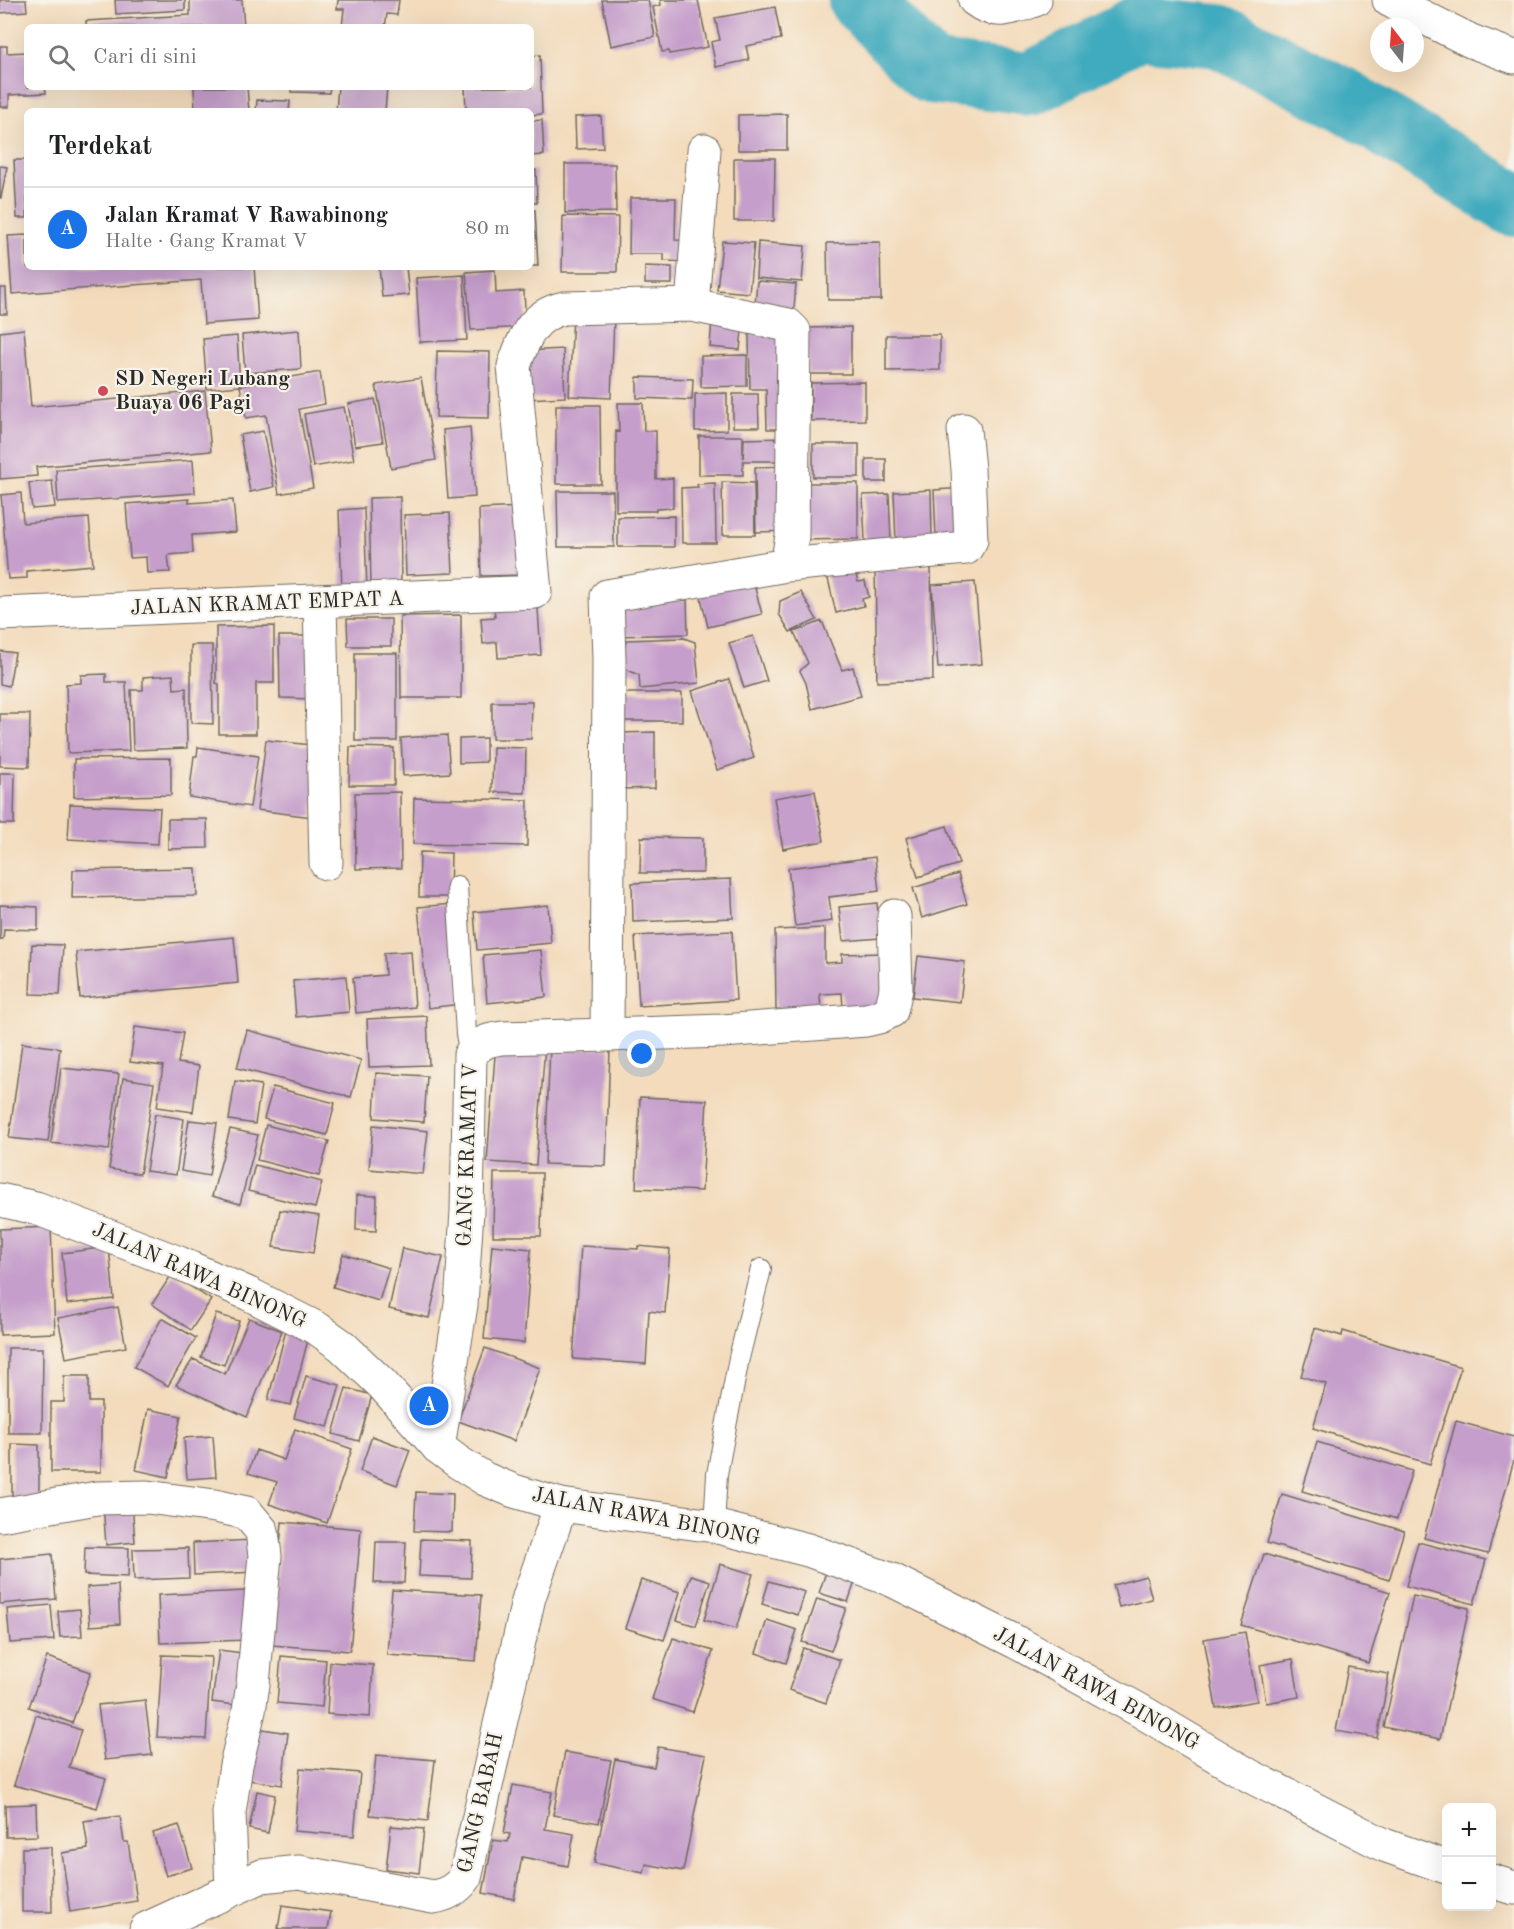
<!DOCTYPE html>
<html lang="id">
<meta charset="utf-8">
<style>
:root{--surface:#fff;--page:#f2f2f2;--text:#202124;--muted:#757577;--line:#e0e0e0;--accent:#1a73e8}
body{margin:0;font-family:"Old Standard TT",serif;background:var(--page);color:var(--text)}
.controls{position:absolute;right:18px;bottom:18px;display:grid;overflow:hidden;border-radius:9px;box-shadow:0 6px 24px #0002}
.controls button{width:54px;height:54px;display:grid;place-items:center;padding:0;border:0;border-bottom:2px solid var(--line);background:var(--surface);color:var(--text);font:30px sans-serif}
.compass{position:absolute;left:1370px;top:18px;width:54px;height:54px;border-radius:50%;background:var(--surface);box-shadow:0 6px 24px #0002;rotate:343deg}
.you{position:absolute;left:642px;top:1054px;width:21px;height:21px;margin:-15px;border:4px solid #fff;border-radius:50%;background:#1a73e8;box-shadow:0 0 0 9px #1a73e833}
.badge{display:grid;place-items:center;width:39px;height:39px;border-radius:50%;background:var(--accent);color:#fff;font-size:20px;font-weight:700}
.pin{position:absolute;translate:-50% -50%;border:3px solid #fff;box-shadow:0 2px 6px #0006}
.list{margin:0;padding:0;list-style:none}
h2{display:flex;justify-content:space-between;align-items:center;height:78px;margin:0;padding:0 24px;font-size:26px}
h2 small{font-size:20px;font-weight:400;color:var(--muted)}
.list li{display:grid;grid-template-columns:39px 1fr auto;gap:18px;align-items:center;box-sizing:border-box;height:84px;padding:0 24px;border-top:2px solid var(--line)}
.list b{display:block;font-size:22px;white-space:nowrap}
.list p{margin:0;font-size:20px;white-space:nowrap;color:var(--muted)}
.list em{font-size:20px;font-style:normal;color:var(--muted)}
.icon{flex:none;width:33px;height:33px;fill:none;stroke:currentColor;stroke-width:2;stroke-linecap:round;stroke-linejoin:round}
.map{position:relative;flex:none;width:1514px;height:1929px;overflow:hidden}
.search{position:absolute;background:var(--surface);box-shadow:0 6px 24px #0002;left:24px;top:24px;width:510px;height:66px;display:flex;align-items:center;gap:15px;box-sizing:border-box;padding:0 21px;border-radius:9px;color:var(--muted);font-size:22px}
.panel{position:absolute;background:var(--surface);box-shadow:0 6px 24px #0002;left:24px;top:108px;width:510px;height:162px;border-radius:9px}
.map>svg:first-child{display:block}
.lines{fill:none;stroke-linecap:round;stroke-linejoin:round}
.river{stroke:#3faabe;stroke-width:64}
.building{fill:#c59ecb}
.lane-casing{stroke:#71695e;stroke-width:22}
.street-casing{stroke:#71695e;stroke-width:35}
.secondary-casing{stroke:#71695e;stroke-width:35}
.lane{stroke:#fff;stroke-width:20}
.street{stroke:#fff;stroke-width:33}
.secondary{stroke:#fff;stroke-width:33}
.poi-dot{fill:#d1495b;stroke:#f7f3e8;stroke-width:2}
.labels{text-anchor:middle;dominant-baseline:central;stroke-width:4.5;stroke-linejoin:round;paint-order:stroke}
.poi-label{font-size:21px;font-weight:bold;fill:#2b2b2b;stroke:#f7f3e8;text-anchor:start}
.street-label{font-size:21px;fill:#2b2b2b;stroke:#f7f3e8}
</style>
<div class="map">
<svg width="1514" height="1929" viewBox="0 0 1514 1929">
<rect width="100%" height="100%" fill="#f7f3e8"/>
<filter id="ink" filterUnits="userSpaceOnUse"><feTurbulence type="fractalNoise" baseFrequency=".0167" numOctaves="2"/><feDisplacementMap in="SourceGraphic" scale="12" xChannelSelector="R" yChannelSelector="G"/><feConvolveMatrix kernelMatrix="1 2 1 2 8 2 1 2 1" color-interpolation-filters="sRGB"/></filter>
<filter id="wash" filterUnits="userSpaceOnUse"><feTurbulence type="fractalNoise" baseFrequency=".008" numOctaves="4" result="noise"/><feDisplacementMap in="SourceGraphic" scale="24" xChannelSelector="R" yChannelSelector="G"/><feGaussianBlur stdDeviation="1.35" result="paint"/><feColorMatrix in="noise" values="0 0 0 0 0 0 0 0 0 0 0 0 0 0 0 0 0 1.4 0 .05"/><feComposite in="paint" operator="in"/></filter>
<g filter="url(#wash)">
<rect width="100%" height="100%" fill="#f3dbbc"/>
<g class="lines">
<path class="river" d="M860,0L930,72L1030,84L1138,28L1219,36L1348,102L1514,205"/>
</g>
<g id="blocks">
<path class="building" d="M0,0H26L27,11L0,13Z
M115,0H185V10L116,14Z
M190,0H242L244,27H86V21L190,15Z
M338,0H399L397,15L387,14L385,27H342L344,9H337Z
M602,0H648L655,37L611,46Z
M660,0H698L708,47L670,54L669,51L662,52L653,7L661,5Z
M775,7L781,39L746,46L749,60L716,67L711,42L720,40L715,18Z
M0,46H7V53L27,52V87H45L46,93L9,95V107H0Z
M540,55L542,114L531,115V111H466L465,87H531V56Z
M194,87H247L249,111H195Z
M292,87H330L329,93L291,92Z
M338,87H387L385,111H336Z
M257,100L290,101L289,111H256Z
M787,114V150H738V115Z
M601,116L603,148L576,149L575,117Z
M542,120L544,155L531,156V121Z
M734,158H775L774,221H734Z
M14,160H27V218H17Z
M565,164H615L616,212L565,213Z
M0,166L7,167L1,198H0Z
M536,170L537,203H531V171Z
M630,198H676L675,240L691,241L690,262L664,261V254H629Z
M531,210H535L538,266H531Z
M563,216L618,217L617,272H562Z
M27,235V267H254L258,320L204,324L201,280L12,294L8,236Z
M722,241L754,243L749,293L717,290Z
M758,242L805,246L802,282L756,278Z
M880,242L881,300H828L827,243Z
M645,266L672,267V284H645Z
M379,267H406L409,295L382,297Z
M495,270L496,293L524,291L526,327L471,330L466,272Z
M464,275L467,340L420,342L416,278Z
M757,281L796,284L794,309L755,305Z
M0,288H6L7,314H0Z
M573,315L614,317L611,398L569,396Z
M712,319L743,321L740,350L710,347Z
M851,327V374H808L807,328Z
M24,329L31,407L205,391L211,451L36,467L37,476L0,479V332Z
M299,330L301,369L245,373L242,335Z
M749,334H779L789,429H767L766,389H750Z
M886,335H940V370L886,371Z
M237,336L240,386L320,372L325,404L299,409L313,488L279,494L266,415L246,418L240,386L207,389L203,339Z
M563,349L565,397L527,399L524,351Z
M437,351L490,352L489,418L436,417Z
M747,355V386L701,387V356Z
M637,377L693,379L692,400L637,398Z
M421,378L436,460L391,468L376,385Z
M865,382V420L811,421V383Z
M727,393V430L695,431V394Z
M733,394H758L759,427H733Z
M375,399L383,442L355,446L348,404Z
M618,403H643L644,431H656V479L673,478V508L656,509V511H616V431L619,432Z
M556,405H600L601,484H556Z
M344,407L354,460L313,467L304,414Z
M470,427L475,497L448,499L443,430Z
M263,431L274,487L250,492L240,435Z
M699,436H743V459L744,439L787,438V461H743V475H699Z
M813,444H859V477H813Z
M866,459H886V482H866Z
M193,460L195,493L58,503L56,470Z
M792,466V531L756,532L755,467Z
M52,481L55,507L32,509L29,483Z
M722,482L754,483L755,535H723Z
M715,483L716,543H682L681,488L698,487L697,484Z
M801,483H858V539L800,540Z
M966,488L968,537L936,538L934,490Z
M931,490L932,540L896,542L894,492Z
M557,491H613L614,547H558Z
M21,493L23,523L89,518L93,565L27,571V578L8,579L1,495Z
M889,494L891,540L865,541L863,495Z
M400,497L401,583L371,584L369,498Z
M189,499V503L233,500L236,532L192,535L193,553L168,555L170,572L147,573L146,557L130,558L126,504Z
M522,507L524,575L481,576L479,509Z
M364,508L367,590L342,591L339,510Z
M450,513L453,573L406,575L404,515Z
M674,516V547H618V517Z
M852,560L858,582L865,581L869,597L862,599L864,606L836,613L825,566Z
M931,568L933,680L877,682L875,569Z
M753,581L762,614L708,627L700,594Z
M975,582L982,664L938,668L932,585Z
M682,591V600H687L688,634L620,636L619,601Z
M801,592L817,620L790,632L779,614L780,601Z
M537,593L541,655L498,658L497,642L483,644L481,618L495,617L493,596Z
M461,615V698H401L400,616Z
M347,619H391V646H348Z
M822,621L842,670L853,667L861,696L812,709L806,683L800,671L808,663L794,632Z
M274,626V683H256V734H219V684L216,683V627Z
M279,636H315L314,699L280,698Z
M753,636L767,681L744,688L729,643Z
M684,638L695,642L699,683L640,689L639,675L623,668L626,640Z
M191,645H212L213,724L191,723Z
M0,651L15,653L9,686L0,684Z
M355,653H397V741H355Z
M106,674V682H126L129,751L68,753L66,684L81,683V675Z
M173,675L174,689L186,688L187,748L133,750L131,690H143V677Z
M729,679L754,758L717,770L692,691Z
M622,693H682V721H622Z
M492,702H532L531,739H492Z
M0,714H30L29,767L0,766Z
M655,732V788L621,789V733Z
M447,735L450,773L403,776L401,738Z
M486,738V762L459,763V739Z
M266,740L320,746L312,817L257,810Z
M198,747L258,756L250,807L189,797L194,756H197Z
M350,747L394,748V785H349Z
M493,747L526,748L525,793L492,792Z
M171,758V795L74,797V759Z
M0,773H15L14,824H0Z
M815,791L824,841L783,849L774,798Z
M400,792L401,868L356,869L355,793Z
M414,798L528,800L527,846L413,844Z
M70,804L160,808L158,844L68,839Z
M168,819H207L208,848L168,849Z
M947,826L959,864L918,877L906,838Z
M641,837L703,838V873H640Z
M420,852L451,853L450,897H419Z
M875,857L879,891L829,897L832,921L795,926L788,868Z
M196,868L197,896L72,898L73,870Z
M958,874L967,904L922,918L913,888Z
M731,879L733,918L633,922L632,883Z
M877,903L880,938L843,941L839,907Z
M452,904L461,1004L428,1008L418,907Z
M0,905L38,907V930L4,929L3,939H0Z
M548,905L551,943L477,950L474,912Z
M825,928V963L842,962V954L886,953L887,1008H843L842,993L820,994L821,1012L776,1013L775,930Z
M732,931L736,1000L639,1006L635,936Z
M234,937L238,983L80,998L76,952Z
M32,944L63,945L60,995L30,994Z
M541,950L546,997L487,1003L483,955Z
M411,951L415,1007L356,1013L353,978L385,975L384,953Z
M918,956L965,962L960,1002L913,997Z
M346,976L349,1012L296,1017L293,981Z
M427,1016L429,1065L369,1067L367,1019Z
M135,1027L183,1033L178,1063L199,1066L193,1112L157,1107L163,1066L130,1062Z
M247,1030L361,1060L351,1097L237,1068Z
M496,1042L545,1045L536,1165L487,1162Z
M22,1043L60,1048L48,1142L9,1138Z
M550,1047L610,1049L606,1166L545,1164Z
M61,1068L119,1074L109,1150L51,1143Z
M376,1073L427,1076L424,1122L374,1118Z
M123,1078L154,1083L140,1174L109,1169Z
M235,1081L261,1085L255,1124L229,1120Z
M273,1087L335,1103L327,1135L264,1119Z
M640,1097L707,1100L702,1191L636,1188Z
M155,1114L184,1119L176,1175L146,1171Z
M189,1120L217,1123L209,1176L181,1171Z
M266,1125L329,1141L319,1176L257,1160Z
M373,1125L428,1131L423,1174L369,1169Z
M230,1129L258,1135L240,1204L212,1196Z
M255,1165L322,1182L315,1208L248,1191Z
M494,1173H542L541,1236H493Z
M357,1195L377,1196L376,1231L356,1230Z
M280,1210L319,1216L313,1253L273,1247Z
M51,1227L55,1333L0,1335V1229Z
M492,1245L531,1249L524,1343L484,1339Z
M581,1246L638,1249V1246L670,1249L665,1313L649,1311L646,1364L573,1359Z
M109,1247L114,1299L67,1304L62,1253Z
M402,1248L443,1257L429,1318L389,1309Z
M343,1254L389,1268L379,1301L333,1287Z
M172,1274L211,1300L191,1330L152,1304Z
M118,1307L126,1347L66,1358L58,1318Z
M216,1314L239,1321L224,1365L201,1357Z
M162,1318L196,1338L168,1386L134,1367Z
M249,1318L282,1331L247,1417L176,1385L193,1359L225,1374Z
M1315,1328L1342,1336L1343,1331L1461,1367L1430,1464L1313,1428L1326,1384L1301,1376Z
M286,1330L309,1336L291,1405L268,1400Z
M8,1348H43L42,1433H8Z
M485,1348L540,1368L514,1441L458,1421Z
M64,1376H89V1402H101V1472H51V1402H64Z
M306,1376L340,1385L328,1427L294,1418Z
M346,1388L372,1395L359,1441L333,1434Z
M148,1409L181,1416L168,1477L136,1470Z
M1456,1421L1514,1437V1460L1488,1554L1424,1538Z
M295,1429L352,1449L327,1523L269,1504L277,1482L248,1473L256,1450L284,1460Z
M213,1436L216,1477L187,1479L184,1438Z
M372,1436L410,1450L397,1485L360,1471Z
M1317,1442L1412,1471L1397,1519L1302,1491Z
M12,1444L39,1445V1502H12Z
M416,1492L453,1494L452,1532L414,1531Z
M1282,1494L1404,1531L1389,1580L1267,1543Z
M132,1502L135,1542L106,1545L103,1504Z
M282,1522L361,1529L350,1651L272,1645Z
M421,1539L472,1541L471,1578L419,1576Z
M253,1540L255,1572L194,1575L193,1543Z
M376,1542H406L404,1583H374Z
M1418,1542L1486,1560L1474,1604L1406,1586Z
M85,1547L129,1548L128,1577L84,1575Z
M188,1548L189,1578L134,1580L133,1549Z
M52,1554L56,1599L0,1604V1559Z
M1264,1554L1390,1592L1368,1663L1241,1625Z
M720,1564L753,1574L736,1629L704,1620Z
M826,1572L855,1582L848,1602L819,1593Z
M691,1575L710,1581L696,1626L677,1620Z
M1146,1576L1152,1599L1119,1607L1113,1585Z
M641,1580L680,1592L664,1640L625,1628Z
M769,1581L805,1592L798,1615L762,1604Z
M118,1585L120,1624L90,1626L87,1587Z
M392,1590L481,1595L476,1661L387,1655Z
M246,1591L248,1640L160,1643L158,1595Z
M1413,1596L1469,1608L1440,1739L1384,1727Z
M817,1599L846,1608L831,1651L802,1642Z
M51,1605L54,1640L10,1643L7,1609Z
M80,1609L82,1636L60,1637L58,1611Z
M767,1620L797,1630L786,1663L756,1653Z
M1245,1632L1257,1701L1216,1708L1204,1639Z
M673,1638L713,1651L693,1712L652,1699Z
M803,1648L840,1660L826,1703L789,1690Z
M219,1650L250,1654L243,1706L212,1702Z
M162,1655L211,1657L206,1739L157,1737Z
M281,1656L326,1660L322,1707L277,1703Z
M47,1657L91,1672L72,1723L29,1707Z
M1293,1659L1299,1697L1266,1703L1260,1665Z
M330,1662L373,1665L370,1717L327,1714Z
M1348,1667L1389,1674L1377,1738L1336,1731Z
M145,1700L152,1755L105,1760L98,1705Z
M36,1715L81,1730L69,1767L106,1778L97,1808L14,1785Z
M256,1728L288,1733L282,1785L249,1780Z
M658,1747L706,1755L683,1871L646,1864L644,1873L594,1863L615,1759L654,1767Z
M565,1752L611,1760L599,1823L553,1815Z
M376,1755L435,1760L428,1821L370,1815Z
M300,1768L360,1773L354,1836L294,1831Z
M513,1785L552,1792L545,1829L574,1834L568,1866L522,1857L514,1899L483,1893L493,1840L508,1842L510,1834L504,1833Z
M257,1791L275,1795L268,1833L249,1829Z
M36,1804L37,1836L6,1837L5,1805Z
M120,1816L124,1842H128L137,1901L70,1912L62,1853L88,1849L84,1821Z
M179,1825L192,1868L166,1876L153,1833Z
M391,1826L424,1829L419,1873L386,1869Z
M51,1847L52,1912H22V1848Z
M282,1905L331,1912L328,1929H278Z"/>
</g>
</g>
<g filter="url(#ink)">
<use href="#blocks" fill-opacity="0" stroke="#71695e" stroke-width="1.5"/>
<g class="lines">
<g class="lane-casing">
<path id="lane" d="M457,886L466,1034L470,1055
M714,1526L717,1474L739,1358L761,1269"/>
</g>
<g class="street-casing">
<path id="street" d="M975,0C996,16 1012,8 1035,0
M1389,0L1471,41L1514,57
M787,565L966,548L971,540L968,469L964,430
M320,602L326,863
M0,614L535,592L514,366C524,338 532,315 564,308L692,305L704,150
M607,1035L723,1031L866,1020L879,1017L891,1011L896,989L894,916
M438,1447L461,1305L467,1211L470,1055C479,1043 487,1040 502,1038L607,1035L609,659L607,596L787,565L792,536L794,331L788,325L692,305
M0,1515L97,1498L147,1497L215,1506L247,1513L262,1531L265,1556L253,1684L249,1711L236,1765L229,1813L232,1889
M146,1929L262,1876L299,1872L433,1897C447,1895 457,1889 465,1878L529,1597L561,1505"/>
</g>
<g class="secondary-casing">
<path id="secondary" d="M0,1200L36,1208L179,1263L249,1294L318,1329L342,1346L382,1384L438,1447L458,1462L485,1479L514,1491L561,1505L714,1526L808,1550L892,1580L1016,1642L1139,1710L1250,1776L1384,1845L1446,1867
M1492,1881L1514,1888"/>
</g>
<use href="#lane" class="lane"/>
<use href="#street" class="street"/>
<use href="#secondary" class="secondary"/>
</g>
</g>
<circle class="poi-dot" cx="103" cy="391" r="6"/>
<g class="labels">
<g class="poi-label">
<text x="115" y="379">SD Negeri Lubang<tspan x="115" dy="24">Buaya 06 Pagi</tspan></text>
</g>
<g class="street-label">
<text transform="translate(267 604) rotate(-2)">JALAN KRAMAT EMPAT A</text>
<text transform="translate(468 1155) rotate(-88)">GANG KRAMAT V</text>
<text transform="translate(199 1276) rotate(24)">JALAN RAWA BINONG</text>
<text transform="translate(646 1517) rotate(11)">JALAN RAWA BINONG</text>
<text transform="translate(1096 1689) rotate(29)">JALAN RAWA BINONG</text>
<text transform="translate(481 1803) rotate(-77)">GANG BABAH</text>
</g>
</g>
</svg>
<div class="controls">
<button>+</button>
<button>−</button>
</div>
<svg class="compass" viewBox="-18 -18 36 36"><path d="M0-13l5 13h-10z" fill="#e53935"/><path d="M0 13l5-13h-10z" fill="#757577"/></svg>
<div class="you"></div>
<div class="pin badge" style="left:429px;top:1406px">A</div>
<div class="search"><svg class="icon" aria-label="search" viewBox="0 0 24 24"><circle cx="10" cy="10" r="6"/><path d="M15 15l6 6"/></svg>Cari di sini</div>
<section class="panel">
<h2>Terdekat<small></small></h2>
<ul class="list">
<li><span class="badge">A</span><div><b>Jalan Kramat V Rawabinong</b><p>Halte · Gang Kramat V</p></div><em>80 m</em></li>
</ul>
</section>
</div>
